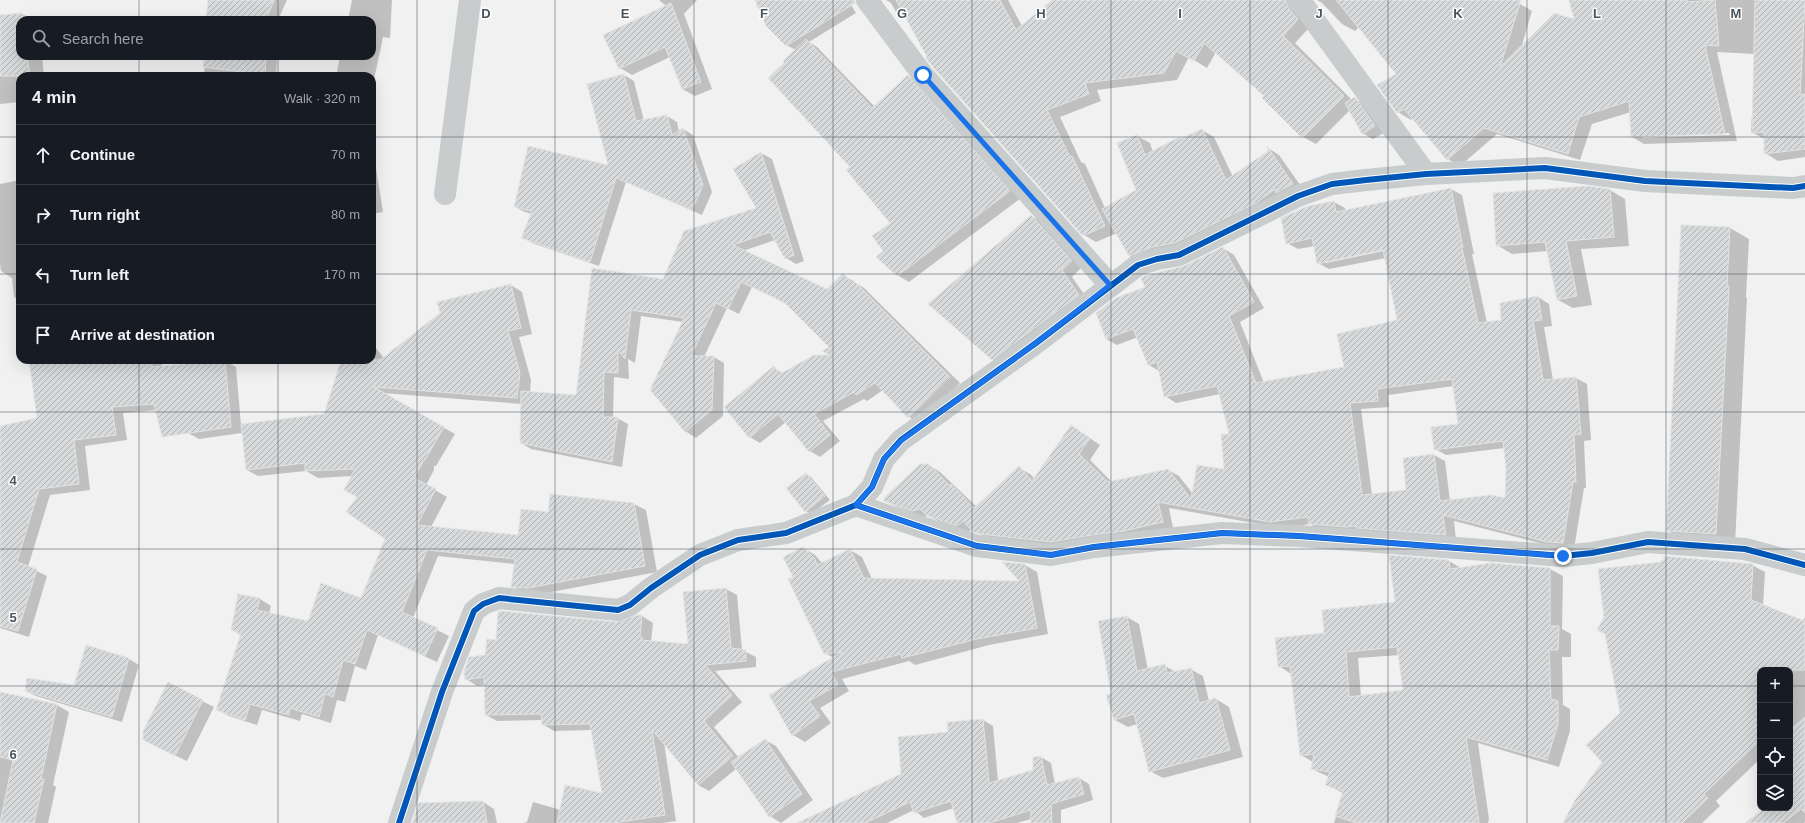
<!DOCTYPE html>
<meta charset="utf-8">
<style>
:root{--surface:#171b24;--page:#20242c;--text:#f1f3f6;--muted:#9ea1a6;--line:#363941}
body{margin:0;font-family:Helvetica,sans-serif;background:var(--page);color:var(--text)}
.controls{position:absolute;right:12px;bottom:12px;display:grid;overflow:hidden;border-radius:8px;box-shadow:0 4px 16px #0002}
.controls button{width:36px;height:36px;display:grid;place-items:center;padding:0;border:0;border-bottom:1px solid var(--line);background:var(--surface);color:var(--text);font:20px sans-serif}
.stop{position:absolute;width:12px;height:12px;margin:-9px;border:3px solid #1a73e8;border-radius:50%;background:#fff}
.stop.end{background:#1a73e8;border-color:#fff;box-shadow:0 1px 4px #0008}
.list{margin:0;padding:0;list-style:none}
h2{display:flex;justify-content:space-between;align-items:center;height:52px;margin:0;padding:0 16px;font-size:17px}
h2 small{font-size:13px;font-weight:400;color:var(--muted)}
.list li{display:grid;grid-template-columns:26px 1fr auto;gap:12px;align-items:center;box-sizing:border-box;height:60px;padding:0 16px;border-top:1px solid var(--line)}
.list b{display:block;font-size:15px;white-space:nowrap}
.list em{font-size:13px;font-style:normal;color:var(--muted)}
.icon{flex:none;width:22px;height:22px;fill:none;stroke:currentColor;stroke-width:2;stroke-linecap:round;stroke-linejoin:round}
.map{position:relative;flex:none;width:1805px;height:823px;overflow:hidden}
.search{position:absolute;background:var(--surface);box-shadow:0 4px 16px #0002;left:16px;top:16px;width:360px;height:44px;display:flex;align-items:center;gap:10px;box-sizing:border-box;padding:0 14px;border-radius:12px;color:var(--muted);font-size:15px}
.panel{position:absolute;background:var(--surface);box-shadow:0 4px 16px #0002;left:16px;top:72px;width:360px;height:292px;border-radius:12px}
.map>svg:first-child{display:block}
.shadow{fill:#0003;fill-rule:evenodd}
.building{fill:url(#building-hatch);stroke:#e2e3e4;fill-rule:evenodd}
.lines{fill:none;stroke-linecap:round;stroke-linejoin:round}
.minor{stroke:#c8cccd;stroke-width:22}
.cycleway-casing{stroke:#fff;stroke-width:8}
.cycleway{stroke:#0057b8;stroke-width:6}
.route{stroke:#1a73e8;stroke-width:5}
.grid{fill:none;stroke:#48555e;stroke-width:1;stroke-opacity:0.55}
.grid-label{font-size:13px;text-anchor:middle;font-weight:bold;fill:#48555e;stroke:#fff;stroke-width:3;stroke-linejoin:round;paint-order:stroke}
</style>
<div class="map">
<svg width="1805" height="823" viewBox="0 0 1805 823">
<defs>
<pattern id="building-hatch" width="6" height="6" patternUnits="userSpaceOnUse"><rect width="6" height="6" fill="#d7d9da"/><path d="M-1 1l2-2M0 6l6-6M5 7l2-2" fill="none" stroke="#b0b3b4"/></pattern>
</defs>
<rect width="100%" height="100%" fill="#f1f1f1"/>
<path class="shadow" d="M209,0H287L278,20H207Z
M352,0H392L390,38L383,37L373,84L372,76H343L337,72L340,56H372V20H348Z
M659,0H697L684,14L712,89L695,96L682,89L670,57L632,75L620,68L666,6Z
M756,0H848L856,13L809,42L817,47L875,107L908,76L919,83L1021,198L909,282L897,275L884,251L891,224L852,167L786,63L796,50L786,45Z
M886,0H1008L1022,26L1053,0H1300L1310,27L1295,43L1352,100L1355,99L1366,105L1386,132L1373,139L1362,133L1350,110L1316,144L1303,137L1265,96L1216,52L1207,68L1189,57L1177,80L1097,90L1101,101L1060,117L1081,162L1085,164L1105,208L1137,191V136L1150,143L1153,152L1202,130L1214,137L1233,177L1269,152L1268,148L1279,155L1305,192L1142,263L1129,256L1117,233L1096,242L1084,235L928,57L907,18L896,12L891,3Z
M1317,0H1518L1520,4L1532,11L1521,48L1591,26L1604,0H1805V157L1778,161L1765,153V139L1751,132L1755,54L1717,52L1737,141L1644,144L1632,137L1631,112L1592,124L1580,160L1497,134L1460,166L1448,159L1413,118L1411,120L1398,112L1397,75L1359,27L1355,31L1342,24L1322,3ZM1729,133L1730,135L1643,138V136Z
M22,14L33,20H20V56H42L44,76H20V102L0,104V16Z
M205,56H277L276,76L232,75V76H204Z
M624,75L634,81L644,121L667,116L677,122L679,132L683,129L693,135L712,192L702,215L626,182L599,266L532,243L523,238L532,214L525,212L515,207L610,166Z
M761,153L772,159L804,261L796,264L786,258L775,240L743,251L827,290L843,275L853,281L864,288L960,383L920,423L909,417L883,390L867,401L864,399L823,421L840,441L820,457L810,451L786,422L760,443L750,437L774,368L784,374L832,356L831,347L788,304L752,287L739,314L727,308L704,357H714L724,363L723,416L696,438L685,431L683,322L641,316L635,363L628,359L629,379L614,377L613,418H617L628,424L622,467L531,449L521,443L522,404L382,393L455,434L436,466H434V470L426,485L447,497L431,527L519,536L549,513L634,504L646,510L657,572L541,594L524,593L512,586L515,564L438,556L413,618L449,636L437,662L378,635L366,670L355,666L345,702L337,700L331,723L302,714L300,721L262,710L257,725L229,716L217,710L241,635L232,630L260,599L271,606L269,614L308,622L362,599L386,538L358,497L352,476L318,478L306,471L258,476L247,470L242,433L199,439L188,433L225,361L236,367L241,425L325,415L342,360H372V343L384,358L511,285L522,292L532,334L519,337L531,380L530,393L577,396L593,269L663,280L758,209Z
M372,165L376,168L383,212L372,214Z
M20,180V300L14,297L12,278L1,271L0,264V184Z
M1588,187L1610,190L1625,199L1629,246L1581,249L1592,305L1573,308L1558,300L1548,251L1512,254L1497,245Z
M1451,189L1462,195L1474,254H1472L1487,323L1502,321L1538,297L1549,304L1552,326L1544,327L1553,380L1576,378L1587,384L1591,440L1584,441L1586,488H1584L1574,549L1559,548L1454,521L1456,540L1321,530L1310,524L1282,528L1169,508L1173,528L1062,548L985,537L972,529L969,532L938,521L928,516L924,517L897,507L885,501L929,465L940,472L977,507L1019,468L1030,474L1035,479L1082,433L1100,445L1090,460L1112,482L1168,470L1179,476L1193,494L1225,471L1230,435L1220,394L1176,403L1165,396L1159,371L1149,365L1138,337L1117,345L1106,339L1147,287L1223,248L1234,255L1264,308L1240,322L1264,383L1345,368L1398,321L1386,258L1329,269L1318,263L1315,246L1298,249L1287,243L1334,202L1345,208L1346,211ZM1388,248V250L1326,263V261ZM1454,386L1459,425L1435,449L1446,455L1505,448L1507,469L1506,499L1450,501L1445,461L1434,455L1404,459L1408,490L1372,495L1361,409L1389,407L1388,395Z
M1031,216L1042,222L1082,267L1072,277L1089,301L1003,365L992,359Z
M1730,228L1749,239L1746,297L1747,298L1735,545L1686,541L1667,530Z
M30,360H161L170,409L123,413L127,440L85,446L90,490L50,495L28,567L47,576L29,637L0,628V427L38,418Z
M806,474L811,477L830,500L811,514L806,511Z
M803,548L815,555L823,564L850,550L862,557L872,579L1022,582L1025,565L1037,572L1048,634L989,645L915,665L909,661L842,679L849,691L820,708L831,723L805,742L793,735L770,695L834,658L825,653L794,577Z
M1665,557L1752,565L1765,572L1763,606L1803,621L1805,617V822L1804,823H1761L1766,808H1790V670H1760V759L1716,801L1720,806L1702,823H1564L1603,762L1621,714Z
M1449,561L1461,568L1491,564L1550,569L1563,576L1562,629L1571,634V657H1562L1563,705L1570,709V731L1559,767L1478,743L1489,819L1488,823H1334L1343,793L1326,785L1329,777L1312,769L1313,762L1301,755L1291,674L1279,666L1325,634L1396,603ZM1400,655L1405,691L1361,696L1358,658Z
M726,589L737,595L742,650L756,657V667L715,671L742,702L714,727L739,758L765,740L776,746L813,800L781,823L770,816L737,768L709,791L698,785L664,743L676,821L663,823H523L527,822L533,802L561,810L603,794L592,730L554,731L542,724V720L497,721L486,715V685L477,686L466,679L497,641L617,623L642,616L653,623L651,642L689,646L684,593Z
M1127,617L1139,624L1148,670L1165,666L1176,672L1190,669L1203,676L1209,701L1216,699L1229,707L1243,757L1163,778L1150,771L1137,724L1128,727L1115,720L1112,694Z
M87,646L129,659L139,665L122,722L36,696L26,691L75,686Z
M168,684L214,707L187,761L155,746Z
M0,693L57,705L69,712L53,785L56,787L48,823H0Z
M983,720L993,726L998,781L1034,771L1041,757L1051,763L1055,784L1079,778L1089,784L1093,800L1061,810V823H1031V819L1017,823H958L954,808L924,818L914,810L887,823H821L902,775L949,732Z
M483,802L494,809L497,823H427Z"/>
<path class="building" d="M208,0H274L266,20H206Z
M755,0H855V3L786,46L766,26Z
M896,0H1000L1016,30L1052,0H1285L1289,9L1298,19L1283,36L1344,96L1302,138L1262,98L1264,96L1204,43L1194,61L1176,51L1164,73L1085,83L1089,94L1047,110L1070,157L1072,156L1105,226L1083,236L933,67L926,58L927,57Z
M1336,0H1521L1500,67L1554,13L1574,19L1569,0H1687V2L1715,0L1719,46L1705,45L1725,134L1631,137L1629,101L1579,117L1568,154L1484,128L1447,160L1404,109L1397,113L1377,85L1396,74Z
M1755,0H1805L1800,95L1805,94V149L1764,154V132L1752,133Z
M671,3L701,82L682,89L665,47L619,69L603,35Z
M22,13L23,20H20V56H27L30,76H0V15Z
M806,39L872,108L908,75L1010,191L897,276L876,257L883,251L872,236L890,223L846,170L850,167L768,78L784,63L783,61Z
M204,56H266L265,75L203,67Z
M624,74L636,121L667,115L672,135L683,128L703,185L692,210L616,178L590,262L521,238L532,211L514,207L528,146L608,165L587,84Z
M1355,97L1375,126L1362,134L1345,103Z
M1202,129L1226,180L1268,151L1267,146L1293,184L1276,193L1275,189L1256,203L1175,243L1153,247L1129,256L1102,209L1136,190L1117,143L1137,135L1145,155L1179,137L1180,139Z
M761,152L794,255L785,259L770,232L733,245L827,289L843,273L851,282L853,280L950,377L908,418L875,383L856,395L854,392L814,414L830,435L809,452L778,414L749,438L724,407L774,366L780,374L814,355H830L822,351L829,347L785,303L741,282L728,309L716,303L691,356H714L712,410L685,432L650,390L684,318L631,310L625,359L618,350V373L604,372L603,417H618L612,462L520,443L521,391L576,395L592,268L663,279L684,231L756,208L733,169Z
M1588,186L1610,189L1614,237L1566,241L1577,296L1557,300L1545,242L1496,246L1493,193Z
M1451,188L1463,248H1462L1478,323L1501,320L1500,303L1538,296L1542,320L1533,321L1543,380L1576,377L1581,434L1574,435L1576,482H1573L1563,543L1547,542L1443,515L1446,535L1356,528V526L1346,527L1309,524L1308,517L1270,522L1158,502L1163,522L1124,531L1092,535L1051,542L980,534L973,532L963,521L957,526L926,515L920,509L912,511L884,501V498L920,464H929L950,486L951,484L974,508L1019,466L1032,481L1071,425L1090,438L1079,454L1108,482L1168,469L1191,499L1197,465L1224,469L1221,434H1229L1217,386L1164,397L1157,362L1148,365L1133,329L1106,339L1096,313L1116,298L1145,287L1141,279L1144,276L1184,266L1223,247L1254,302L1229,316L1256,383L1344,367L1337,334L1397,320L1383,250L1317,264L1312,238L1286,244L1281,218L1308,206L1334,201L1336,212ZM1452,379L1458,424L1431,427L1434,450L1503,441L1506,469L1505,498L1491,495L1440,501L1434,454L1403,458L1406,490L1362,495L1350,403L1378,401L1377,389Z
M1031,215L1072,261L1062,270L1079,295L992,360L928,304Z
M1681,225L1730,227L1727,286H1729L1716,534L1666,531Z
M511,284L521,328L508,331L520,373L517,398L374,387L444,427L425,460H423L422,464L414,478L436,489L417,525L518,535L521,509L548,512L550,494L634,503L645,566L528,588L511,587L515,559L427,550L402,612L438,628L425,656L367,630L355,664L343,660L333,697L325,694L319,717L290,708L289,715L250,704L245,720L216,710L241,633L231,630L238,594L260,598L257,610L308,621L321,583L361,598L385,539L346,512L357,497L344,490L355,469L305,471V463L246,470L241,424L324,414L341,360H380L440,313L437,302Z
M29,360H151L152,367L225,360L231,427L162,437L154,404L112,407L116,435L74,440L79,484L39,489L17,562L37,569L18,631L0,626V426L37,418Z
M806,473L825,496L805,512L786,488Z
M803,547L815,559L817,565L850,549L864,578L1019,581L1002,562L1025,564L1037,628L977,639L902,658L901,654L831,672L838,685L809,701L820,716L792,736L769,695L842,652L824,654L788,579L793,577L783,557Z
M1389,555L1449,560L1450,569L1491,563L1550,568V626H1559L1558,650H1549L1551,699L1558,701V724L1547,760L1466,737L1479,823H1357L1335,816L1343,791L1325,785L1330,772L1311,769L1314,754L1300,756L1290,666L1278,667L1275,638L1324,633L1322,610L1395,602ZM1397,647L1403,690L1349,697L1346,652Z
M1664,556L1753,564L1751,600L1805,621V670H1760V740L1704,794L1708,798L1682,823H1563L1575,800L1602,762L1586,745L1620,713L1605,634L1597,630L1604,617L1598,569L1661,562V560H1664Z
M726,588L731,648L746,650V661L705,665L732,695L704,721L733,756L698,785L652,730L665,815L614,823H557L565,785L602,793L590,724L542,725L541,714L485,715L484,677L465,680L464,672L469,657L485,655L487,639L496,640L498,612L501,611L617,622L637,615H642L640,636L642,637V640L688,644L683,592Z
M1127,616L1137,671L1165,664L1167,673L1191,668L1199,703L1216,698L1230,750L1149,772L1134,714L1114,720L1106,695L1111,693L1098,621Z
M86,645L129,658L112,717L25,691L27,678L74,685Z
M168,682L203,700L175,756L143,740V731Z
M0,692L57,704L41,779H44L34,823H0L13,760L0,757Z
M1805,717V813L1801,809L1783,823H1745L1765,808H1790V730Z
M983,719L989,783L1033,770V757L1041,756L1047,785L1079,777L1084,794L1051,804L1052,823H1030L1031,810L989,823H957L951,801L914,813L910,802L865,823H797L901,774L898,737L948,732L947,722Z
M765,739L802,794L769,817L731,762Z
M483,801L487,823H412L419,803Z"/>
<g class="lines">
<path class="minor" d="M867,0L923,75L1110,285
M1297,0L1304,6L1426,174
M445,194L470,0
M856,505L977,546L1051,555L1094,547L1222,533L1299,536L1563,556L1592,553L1648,542L1745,549L1805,565
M399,823L442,692L474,611L483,604L499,598L618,610L630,605L651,588L700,555L738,540L786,533L856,505L872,487L884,459L901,440L1036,343L1138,265L1157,259L1179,255L1298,196L1332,184L1366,180L1426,174L1545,168L1645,181L1793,188L1805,186"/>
<g class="cycleway-casing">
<path id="cycleway" d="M856,505L977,546L1051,555L1094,547L1222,533L1299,536L1563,556L1592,553L1648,542L1745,549L1805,565
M399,823L442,692L474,611L483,604L499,598L618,610L630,605L651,588L700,555L738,540L786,533L856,505L872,487L884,459L901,440L1036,343L1138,265L1157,259L1179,255L1298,196L1332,184L1366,180L1426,174L1545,168L1645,181L1793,188L1805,186"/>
</g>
<use href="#cycleway" class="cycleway"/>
</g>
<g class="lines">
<path class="route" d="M923,75L1110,285L1036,343L902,440L884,459L872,487L856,505L977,546L1051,555L1094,547L1222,533L1299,536L1563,556"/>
</g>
<path class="grid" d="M139,0V20M278,0V20M417,0V823M555,0V823M694,0V823M833,0V823M972,0V823M1111,0V823M1250,0V823M1388,0V823M1527,0V823M1666,0V823M139,56V76M278,56V76M0,137H20M372,137H1805M0,274H20M372,274H1805M139,360V823M278,360V823M0,412H1805M0,549H1805M0,686H1760M1790,686H1805"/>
<g class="grid-label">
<text x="486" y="18">D</text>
<text x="625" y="18">E</text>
<text x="764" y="18">F</text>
<text x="902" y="18">G</text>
<text x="1041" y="18">H</text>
<text x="1180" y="18">I</text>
<text x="1319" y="18">J</text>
<text x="1458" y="18">K</text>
<text x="1597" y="18">L</text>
<text x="1736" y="18">M</text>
<text x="13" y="485">4</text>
<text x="13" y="622">5</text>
<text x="13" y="759">6</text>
</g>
</svg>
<div class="controls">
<button>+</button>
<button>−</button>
<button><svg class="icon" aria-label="locate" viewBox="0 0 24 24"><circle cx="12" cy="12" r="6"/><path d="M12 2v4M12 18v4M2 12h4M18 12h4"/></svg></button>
<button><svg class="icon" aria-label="layers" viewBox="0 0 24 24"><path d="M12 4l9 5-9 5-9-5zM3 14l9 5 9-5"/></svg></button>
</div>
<div class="stop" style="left:923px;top:75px"></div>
<div class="stop end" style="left:1563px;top:556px"></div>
<div class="search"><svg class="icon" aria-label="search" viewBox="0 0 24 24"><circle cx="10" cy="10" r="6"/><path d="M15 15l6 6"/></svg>Search here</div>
<section class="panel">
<h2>4 min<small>Walk · 320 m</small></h2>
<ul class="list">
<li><svg class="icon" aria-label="ahead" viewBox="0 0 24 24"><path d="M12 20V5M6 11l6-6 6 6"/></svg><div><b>Continue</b></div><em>70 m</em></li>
<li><svg class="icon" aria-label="right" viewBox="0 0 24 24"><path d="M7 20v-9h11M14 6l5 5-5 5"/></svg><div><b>Turn right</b></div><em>80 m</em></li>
<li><svg class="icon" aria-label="left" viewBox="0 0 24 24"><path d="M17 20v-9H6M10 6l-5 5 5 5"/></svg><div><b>Turn left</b></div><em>170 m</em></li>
<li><svg class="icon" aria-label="arrive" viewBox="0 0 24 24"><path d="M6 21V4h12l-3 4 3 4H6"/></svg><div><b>Arrive at destination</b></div></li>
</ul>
</section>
</div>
